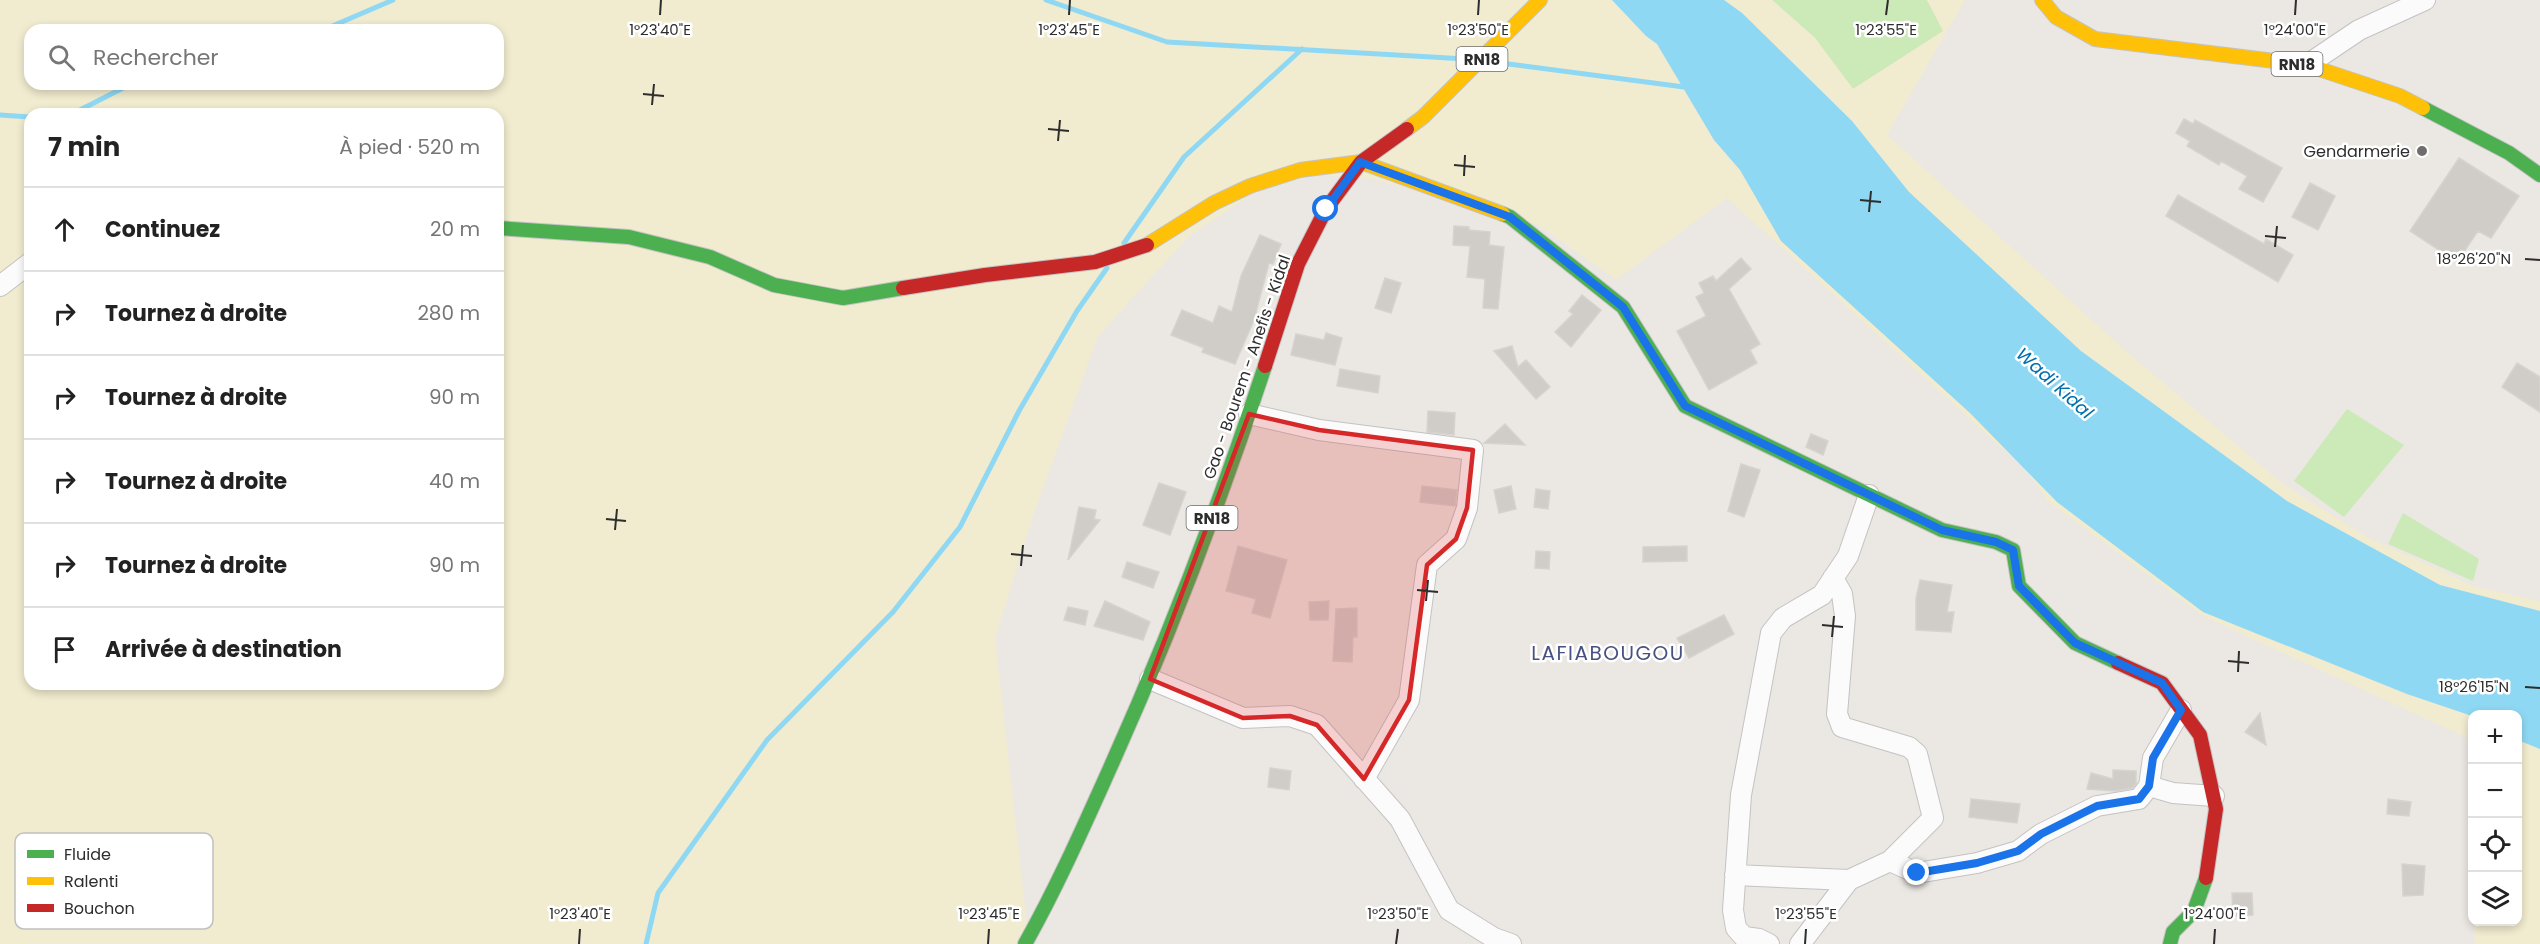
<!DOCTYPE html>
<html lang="fr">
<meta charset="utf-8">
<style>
:root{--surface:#fff;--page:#f6f6f6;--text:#222;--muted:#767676;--line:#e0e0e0}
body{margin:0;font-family:Poppins,sans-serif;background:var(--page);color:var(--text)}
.controls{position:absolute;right:18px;bottom:18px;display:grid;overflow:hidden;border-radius:12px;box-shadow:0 3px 9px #0003}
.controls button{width:54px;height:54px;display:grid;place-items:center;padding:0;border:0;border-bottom:2px solid var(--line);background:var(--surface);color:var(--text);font:30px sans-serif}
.stop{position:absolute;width:18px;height:18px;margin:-14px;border:4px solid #1a73e8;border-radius:50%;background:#fff}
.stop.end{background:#1a73e8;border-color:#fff;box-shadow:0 2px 6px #0008}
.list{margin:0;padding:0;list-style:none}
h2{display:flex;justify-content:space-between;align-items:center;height:78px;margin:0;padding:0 24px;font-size:26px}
h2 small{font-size:20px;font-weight:400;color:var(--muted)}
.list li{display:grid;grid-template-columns:39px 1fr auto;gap:18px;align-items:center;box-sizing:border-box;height:84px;padding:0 24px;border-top:2px solid var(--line)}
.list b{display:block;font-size:22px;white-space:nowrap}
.list em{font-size:20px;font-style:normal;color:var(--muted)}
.icon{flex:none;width:33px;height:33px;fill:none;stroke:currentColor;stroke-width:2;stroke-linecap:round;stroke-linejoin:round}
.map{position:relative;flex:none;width:2540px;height:944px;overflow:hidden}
.search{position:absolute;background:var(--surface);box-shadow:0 3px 9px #0003;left:24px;top:24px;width:480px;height:66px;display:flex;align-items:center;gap:15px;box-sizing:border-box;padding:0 21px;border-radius:18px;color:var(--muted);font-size:22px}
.panel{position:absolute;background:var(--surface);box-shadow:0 3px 9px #0003;left:24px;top:108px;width:480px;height:582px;border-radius:18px}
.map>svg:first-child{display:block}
.green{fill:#cce9b8}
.sand{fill:#f1ebcf;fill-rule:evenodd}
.water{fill:#8fd8f3}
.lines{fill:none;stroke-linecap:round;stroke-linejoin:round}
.stream{stroke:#8fd8f3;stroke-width:5}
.building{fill:#d0cdc9;stroke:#d6d3ce;stroke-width:1.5}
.street-casing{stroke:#c4c3c3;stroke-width:22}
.fast-casing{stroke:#c4c3c3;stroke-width:16}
.slow-casing{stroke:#c4c3c3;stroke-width:16}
.jam-casing{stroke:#c4c3c3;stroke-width:16}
.street{stroke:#fcfbfb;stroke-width:20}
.fast{stroke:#4caf50;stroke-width:14}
.slow{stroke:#ffc107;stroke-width:14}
.jam{stroke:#c62828;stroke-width:14}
.route{stroke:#1a73e8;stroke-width:8}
.marked{fill:#d62828;fill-opacity:0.2;stroke:#d62828;stroke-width:4.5;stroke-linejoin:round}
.ticks{fill:none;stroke:#2d2d2d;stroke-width:2}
.poi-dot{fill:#706e6c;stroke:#fff;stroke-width:2}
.labels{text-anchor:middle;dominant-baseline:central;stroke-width:5;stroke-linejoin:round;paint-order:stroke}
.shield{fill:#fff;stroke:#6c6c6c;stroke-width:1.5}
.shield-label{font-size:15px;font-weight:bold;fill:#2d2d2d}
.poi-label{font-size:16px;fill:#2d2d2d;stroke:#fff;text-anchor:end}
.street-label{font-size:16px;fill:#2d2d2d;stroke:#fff}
.water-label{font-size:18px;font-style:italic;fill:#0170ac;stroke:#fff}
.quarter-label{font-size:20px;letter-spacing:1.5px;fill:#485282;stroke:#fff}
.key{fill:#fff;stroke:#c0c0c0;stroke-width:1.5}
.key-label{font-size:16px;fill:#2d2d2d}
.ticks-label{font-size:15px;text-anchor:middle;fill:#2d2d2d;stroke:#fff;stroke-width:5;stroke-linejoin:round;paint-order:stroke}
</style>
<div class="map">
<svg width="2540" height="944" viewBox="0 0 2540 944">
<rect width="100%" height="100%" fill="#ebe7e2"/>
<path class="green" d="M1772,0H1927L1944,31L1853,89L1815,38Z
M2347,409L2404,445L2344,517L2294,481Z
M2403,513L2479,559L2473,581L2388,544Z"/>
<path class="sand" d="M0,0H1612L1646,36L1657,44L1714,140L1740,170L1970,413L2057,502L2203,612L2407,694L2472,716V869L2468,738L2203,616L2049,502L2025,469L1727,198L1616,280L1538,225L1373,179L1286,172L1188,237L1098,336L1033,516L995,638L1029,944H0ZM30,30H498V84H30ZM30,114H498V684H30Z
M1724,0H1772L1815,38L1853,89L1943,31L1927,0H1965L1887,135L2126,351L2283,484L2367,537L2476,587L2540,601V611L2440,585L2287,501L2081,351L1909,192L1852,121L1742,13Z
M2518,740L2540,749V944H2475L2474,922H2518Z"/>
<path class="water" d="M1612,0H1724L1742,13L1852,121L1909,192L2081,351L2287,501L2440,585L2540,611V749L2518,740V714H2472V716L2407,694L2203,612L2057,502L1970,413L1781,241L1740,170L1714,140L1657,44L1646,36Z"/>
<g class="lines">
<path class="stream" d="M1046,0L1167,42L1466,59
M323,30L393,0
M1493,62L1684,87
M72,114L129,85L137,84
M0,115L30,117
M1124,243L1184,157L1302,49
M646,944L658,893L767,740L893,612L960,527L1019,411L1077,311L1107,268"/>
</g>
<path class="building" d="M2184,119L2193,124L2195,120L2282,168L2263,202L2239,189L2247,176L2221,161L2219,165L2187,146L2190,141L2176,133Z
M2459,158L2519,196L2491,238L2478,231L2457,262L2410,231Z
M2310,183L2335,196L2318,230L2292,217Z
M2178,195L2264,244L2266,239L2293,255L2278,282L2166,216Z
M1454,226L1469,227V230L1490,232L1489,245L1504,247L1498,309L1483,308L1485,279L1467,277L1470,246L1453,245Z
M1260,235L1281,244L1273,264L1269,263L1254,320L1235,364L1202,352L1204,348L1171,335L1182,310L1213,323L1219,306L1232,312L1241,276Z
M1741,258L1751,269L1729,289L1760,344L1750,350L1757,363L1709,390L1677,331L1706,316L1696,297L1704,293L1699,283L1713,276L1716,281Z
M1385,278L1401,283L1391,313L1375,308Z
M1582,295L1601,310L1571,347L1555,332L1573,314L1569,311Z
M1326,333L1342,338L1335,365L1291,355L1296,334L1324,340Z
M1512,346L1518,367L1526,360L1550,387L1536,399L1494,351Z
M2517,363L2540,377V412L2502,387Z
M1340,369L1380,376L1378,393L1337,386Z
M1428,411L1455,413L1454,435L1427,432Z
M1505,424L1525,445L1484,443Z
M1811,434L1828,441L1823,455L1806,447Z
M1741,464L1760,470L1744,517L1728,511Z
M1159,483L1186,492L1170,535L1143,525Z
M1422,486L1457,490L1455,506L1420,502Z
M1511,486L1516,509L1499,513L1494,490Z
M1536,489L1550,491L1548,509L1534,507Z
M1079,507L1096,510L1094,519L1100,520L1068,560Z
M1238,546L1287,560L1270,618L1252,613L1256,599L1226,591Z
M1687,546V561L1643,562V547Z
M1536,551L1550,552L1549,569L1535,568Z
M1127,562L1159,572L1153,588L1122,577Z
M1920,580L1952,585L1947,612H1954L1951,632L1916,630V598Z
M1105,601L1150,622L1143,640L1094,626Z
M1329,601L1328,620H1310L1309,602Z
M1068,607L1088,611L1085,625L1064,620Z
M1357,608V637H1353L1352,662L1333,661L1336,609Z
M1724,615L1734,634L1689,658L1677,638Z
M2260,713L2266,745L2245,732Z
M1270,768L1291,771L1289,790L1268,787Z
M2113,770L2136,771V784L2132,788L2115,791L2087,789L2091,773L2113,779Z
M1971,799L2020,804L2017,823L1969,817Z
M2388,799L2411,802L2409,816L2387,814Z
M2402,864L2425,866L2423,895L2403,896Z
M2232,893H2252L2253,915L2233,916Z"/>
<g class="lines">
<g class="street-casing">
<path id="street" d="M2307,65L2359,30L2425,0
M0,286L30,263
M1249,414L1319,430L1473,450L1467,508L1456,539L1427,565L1409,700L1364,779
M1150,679L1243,718L1290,716L1317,725L1400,819L1449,910L1494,938L1511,944
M2149,786L2173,793L2214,796
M1890,861L1917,873L1977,863L2018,851L2041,834L2097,806L2139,799L2149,786L2153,758L2181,710
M1735,875L1849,880L1890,861L1933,818L1917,754L1909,747L1842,727L1837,714L1845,616L1842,594L1833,578
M1769,944L1759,939L1744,937L1736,928L1733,910L1741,795L1771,633L1783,618L1822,595L1848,556L1869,495
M1800,944L1849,880"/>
</g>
<g class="fast-casing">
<path id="fast" d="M2423,108L2509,153L2540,175
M1503,214L1510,217L1623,307L1685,406L1942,530L1996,542L2013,550L2019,586L2075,643L2118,663
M498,228L629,237L710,257L774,285L843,298L903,288
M1025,944C1057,887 1083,828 1110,768C1169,637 1220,503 1265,366
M2170,944L2173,932L2194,911L2206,878"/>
</g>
<g class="slow-casing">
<path id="slow" d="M2042,0L2056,17L2095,39L2307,65L2400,96L2423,108
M1407,129L1423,117L1540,0
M1147,245L1214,203L1250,186L1300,170L1361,162L1503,214"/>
</g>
<g class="jam-casing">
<path id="jam" d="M903,288L985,275L1095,262L1147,245
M1265,366L1298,264L1326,209L1361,162L1407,129
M2118,663L2162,683L2200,735L2216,809L2206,878"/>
</g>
<use href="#street" class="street"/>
<use href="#fast" class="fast"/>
<use href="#slow" class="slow"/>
<use href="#jam" class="jam"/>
</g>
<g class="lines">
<path class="route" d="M1326,209L1360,162L1510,217L1623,307L1685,406L1942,530L1996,542L2013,550L2019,586L2075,643L2162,683L2181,710L2153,758L2149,786L2139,799L2097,806L2041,834L2018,851L1977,863L1917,873"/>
</g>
<path class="marked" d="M1249,414L1319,430L1473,450L1467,508L1456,539L1427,565L1409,700L1364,779L1317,725L1290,716L1243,718L1150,679Z"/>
<path class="ticks" d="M660,15L661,0M1069,15L1070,0M1478,15L1479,0M1886,15L1888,0M2295,15L2296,0M643,94L664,96M652,105L654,84M1048,129L1069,131M1058,141L1060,120M1454,165L1475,167M1464,176L1465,155M1860,200L1881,202M1869,212L1871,191M2265,236L2286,238M2275,247L2277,226M2525,259L2540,260M606,519L626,521M615,530L617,509M1011,554L1032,556M1021,566L1023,545M1417,590L1438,592M1426,601L1428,580M1822,625L1843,627M1832,637L1834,616M2228,661L2249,663M2238,672L2239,651M2525,687L2540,688M579,944L580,929M988,944L989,929M1396,944L1398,929M1805,944L1806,929M2214,944L2215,929"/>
<circle class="poi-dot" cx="2422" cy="151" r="6"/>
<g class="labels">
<g class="shield">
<rect x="1456.5" y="47" width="51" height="24" rx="4.5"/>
<rect x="2271.5" y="52" width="51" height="24" rx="4.5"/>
<rect x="1186.5" y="506" width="51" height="24" rx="4.5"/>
</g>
<g class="shield-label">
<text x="1482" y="59">RN18</text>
<text x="2297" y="64">RN18</text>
<text x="1212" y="518">RN18</text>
</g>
<g class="poi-label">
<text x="2410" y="151">Gendarmerie</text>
</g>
<g class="street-label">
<text transform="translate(1247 367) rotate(-71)">Gao - Bourem - Anefis - Kidal</text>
</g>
<g class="water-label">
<text transform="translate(2055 383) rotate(42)">Wadi Kidal</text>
</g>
<g class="quarter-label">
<text x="1608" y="653">LAFIABOUGOU</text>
</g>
</g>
<rect x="15" y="833" width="198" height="96" rx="9" class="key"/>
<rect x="27" y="850" width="27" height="8" fill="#4caf50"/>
<rect x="27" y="877" width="27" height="8" fill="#ffc107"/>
<rect x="27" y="904" width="27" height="8" fill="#c62828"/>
<g class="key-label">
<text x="64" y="860">Fluide</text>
<text x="64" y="887">Ralenti</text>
<text x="64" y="914">Bouchon</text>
</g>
<g class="ticks-label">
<text x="660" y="35">1°23'40"E</text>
<text x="1069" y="35">1°23'45"E</text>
<text x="1478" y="35">1°23'50"E</text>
<text x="1886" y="35">1°23'55"E</text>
<text x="2295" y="35">1°24'00"E</text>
<text x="2474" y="264">18°26'20"N</text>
<text x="2474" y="692">18°26'15"N</text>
<text x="580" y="919">1°23'40"E</text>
<text x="989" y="919">1°23'45"E</text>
<text x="1398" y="919">1°23'50"E</text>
<text x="1806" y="919">1°23'55"E</text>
<text x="2215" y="919">1°24'00"E</text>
</g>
</svg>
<div class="controls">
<button>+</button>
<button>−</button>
<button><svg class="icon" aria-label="locate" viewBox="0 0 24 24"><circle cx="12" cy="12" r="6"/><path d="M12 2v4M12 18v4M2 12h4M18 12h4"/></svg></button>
<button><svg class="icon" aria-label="layers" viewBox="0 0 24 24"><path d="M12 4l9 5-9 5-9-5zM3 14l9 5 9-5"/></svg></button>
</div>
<div class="stop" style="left:1326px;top:209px"></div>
<div class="stop end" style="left:1917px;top:873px"></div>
<div class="search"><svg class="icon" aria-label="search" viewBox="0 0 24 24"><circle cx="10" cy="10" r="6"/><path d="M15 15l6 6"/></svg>Rechercher</div>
<section class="panel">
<h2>7 min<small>À pied · 520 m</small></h2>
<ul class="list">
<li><svg class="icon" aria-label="ahead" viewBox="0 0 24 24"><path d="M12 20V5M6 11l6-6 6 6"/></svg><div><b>Continuez</b></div><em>20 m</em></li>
<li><svg class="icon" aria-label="right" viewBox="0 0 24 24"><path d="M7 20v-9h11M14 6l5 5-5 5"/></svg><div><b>Tournez à droite</b></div><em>280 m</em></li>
<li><svg class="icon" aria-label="right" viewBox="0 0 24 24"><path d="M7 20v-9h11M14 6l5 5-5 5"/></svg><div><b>Tournez à droite</b></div><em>90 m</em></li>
<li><svg class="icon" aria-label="right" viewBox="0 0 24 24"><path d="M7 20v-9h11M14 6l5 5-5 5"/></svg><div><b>Tournez à droite</b></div><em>40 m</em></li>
<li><svg class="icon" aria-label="right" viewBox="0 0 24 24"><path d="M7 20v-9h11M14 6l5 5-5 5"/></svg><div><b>Tournez à droite</b></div><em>90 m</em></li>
<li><svg class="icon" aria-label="arrive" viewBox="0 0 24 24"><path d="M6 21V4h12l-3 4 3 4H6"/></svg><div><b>Arrivée à destination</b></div></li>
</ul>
</section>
</div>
